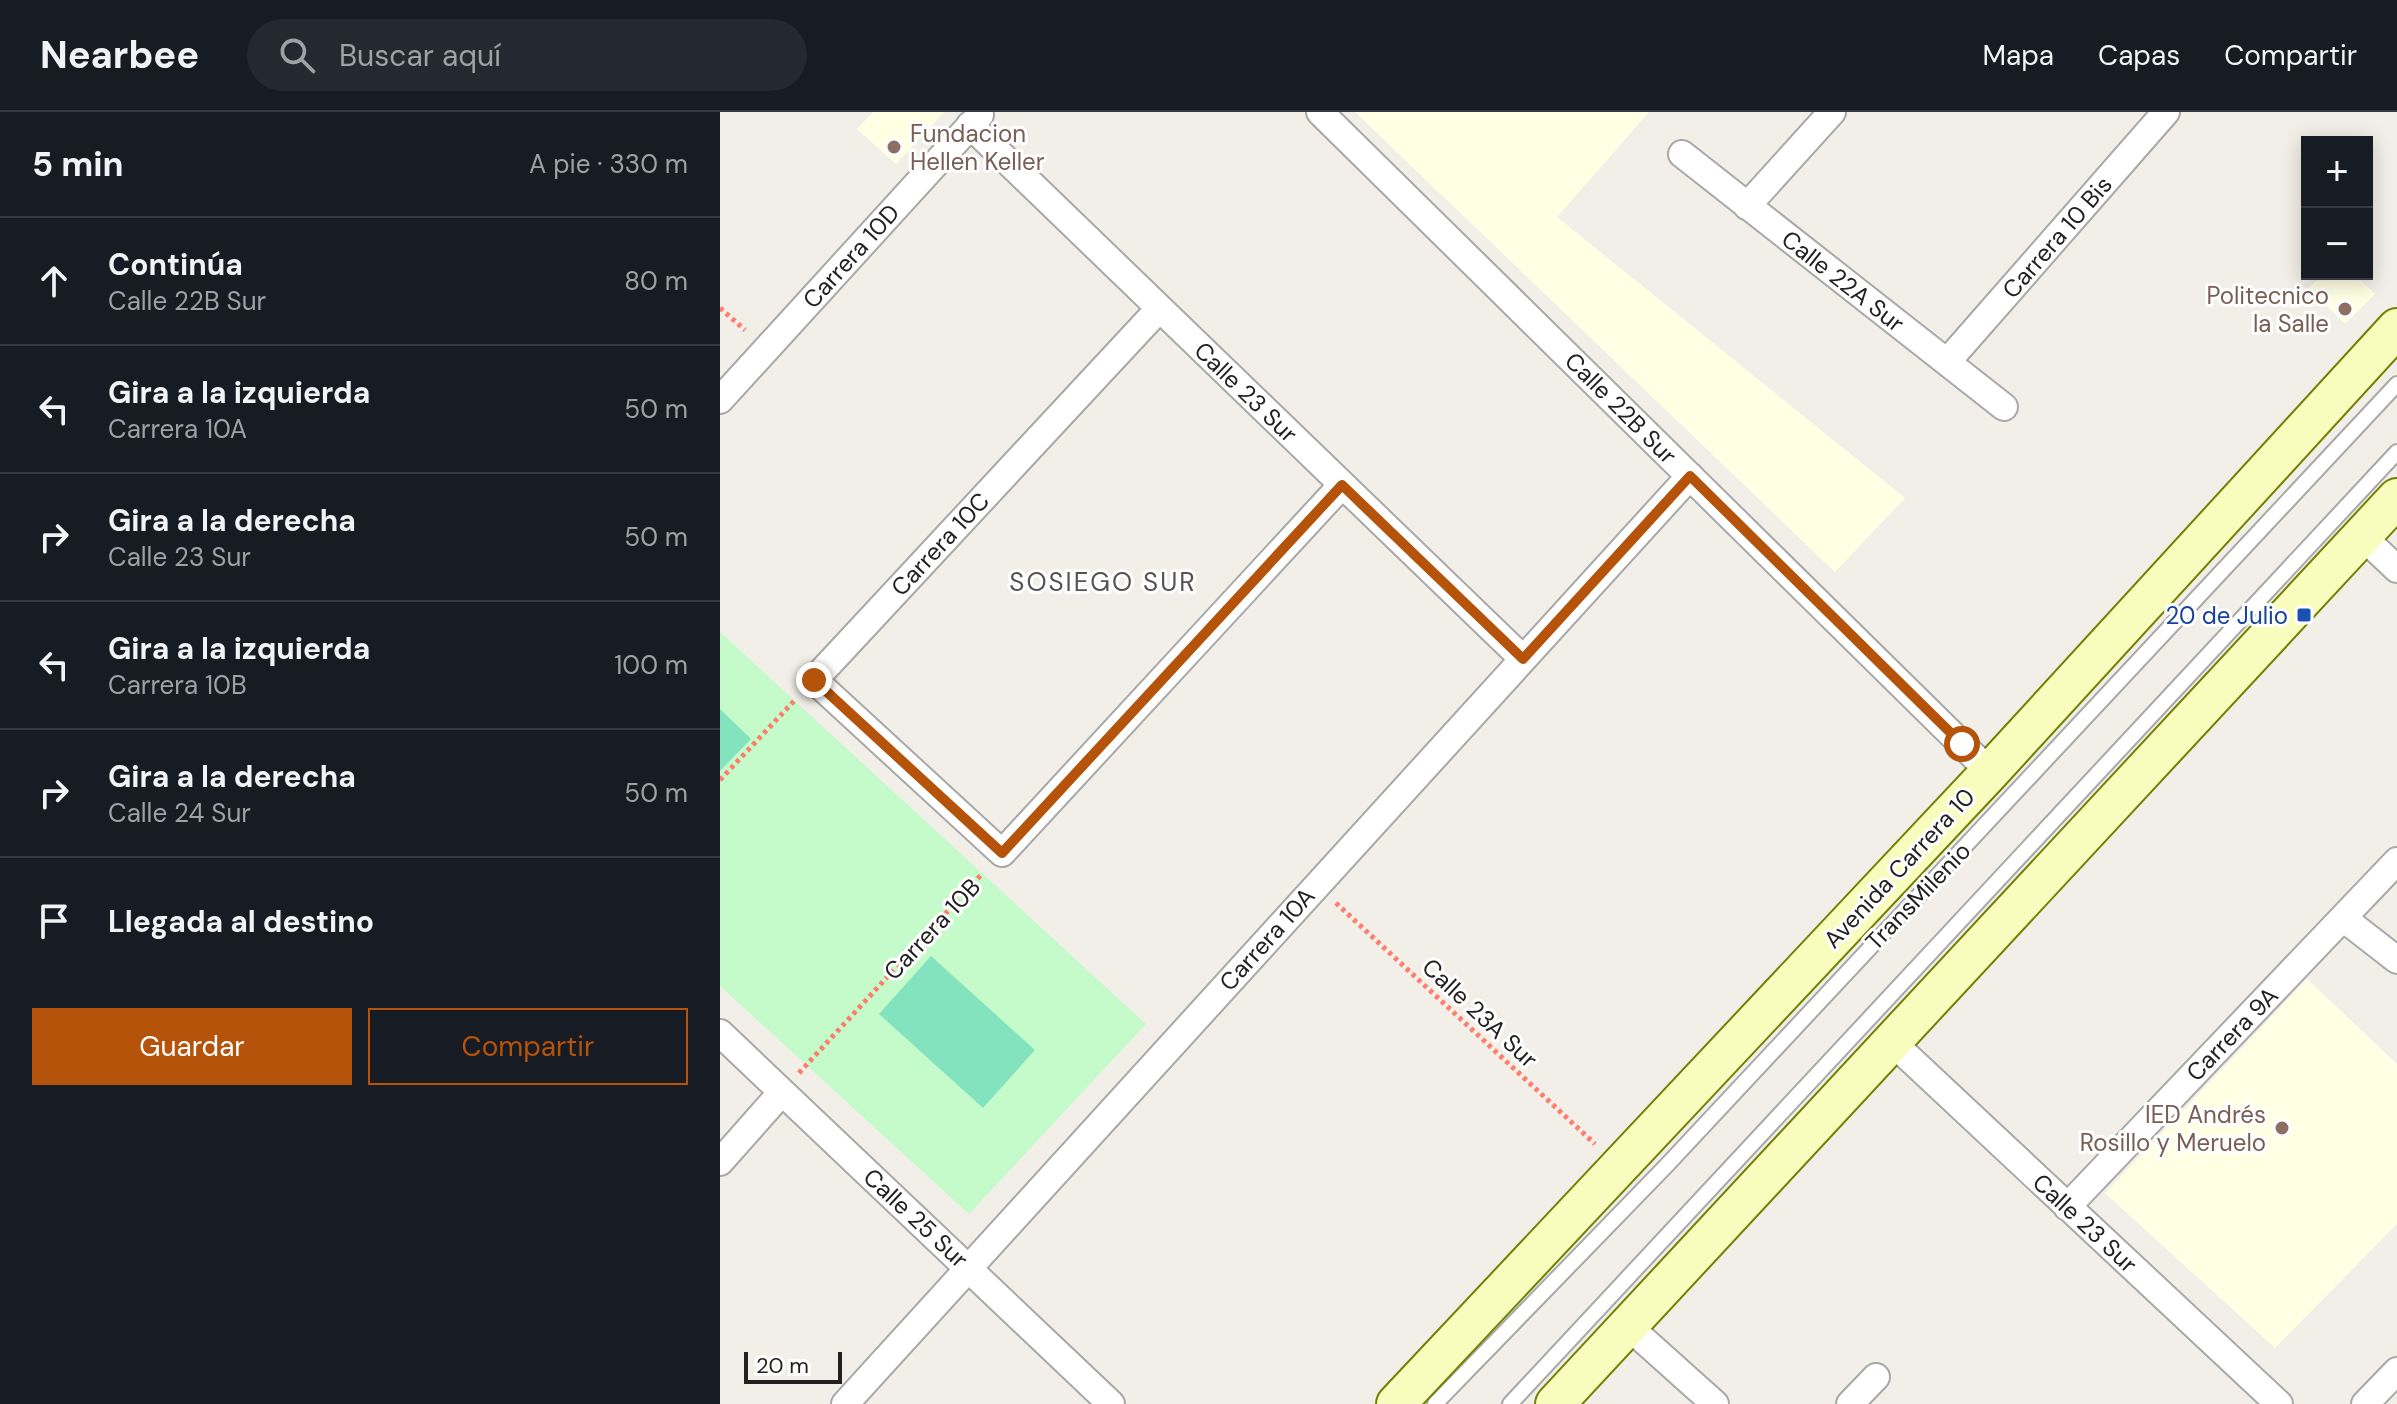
<!DOCTYPE html>
<html lang="es">
<meta charset="utf-8">
<style>
:root{--surface:#171b24;--page:#242831;--text:#f1f3f6;--muted:#9ea1a6;--line:#363941;--accent:#b45309}
body{margin:0;font-family:"DM Sans",sans-serif;background:var(--page);color:var(--text)}
.controls{position:absolute;right:24px;top:24px;display:grid;overflow:hidden;border-radius:0px;box-shadow:0 4px 20px #0003}
.controls button{width:72px;height:72px;display:grid;place-items:center;padding:0;border:0;border-bottom:2px solid var(--line);background:var(--surface);color:var(--text);font:40px sans-serif}
.scale{position:absolute;left:24px;bottom:20px;width:98px;box-sizing:border-box;padding-left:8px;border:4px solid #212121;border-top:0;font-size:22px;line-height:28px;white-space:nowrap;color:#212121;-webkit-text-stroke:6px #fff;paint-order:stroke}
.stop{position:absolute;width:24px;height:24px;margin:-18px;border:6px solid #b45309;border-radius:50%;background:#fff}
.stop.end{background:#b45309;border-color:#fff;box-shadow:0 2px 8px #0008}
.list{margin:0;padding:0;list-style:none}
h2{display:flex;justify-content:space-between;align-items:center;height:104px;margin:0;padding:0 32px;font-size:34px}
h2 small{font-size:26px;font-weight:400;color:var(--muted)}
.list li{display:grid;grid-template-columns:52px 1fr auto;gap:24px;align-items:center;box-sizing:border-box;height:128px;padding:0 32px;border-top:2px solid var(--line)}
.list b{display:block;font-size:30px;white-space:nowrap}
.list p{margin:0;font-size:26px;white-space:nowrap;color:var(--muted)}
.list em{font-size:26px;font-style:normal;color:var(--muted)}
.actions{display:flex;gap:16px;padding:24px 32px}
.actions a{flex:1;padding:18px 0;border:2px solid var(--accent);border-radius:0px;text-align:center;font-size:28px;color:var(--accent)}
.actions .main{background:var(--accent);color:#fff}
.icon{flex:none;width:44px;height:44px;fill:none;stroke:currentColor;stroke-width:2;stroke-linecap:round;stroke-linejoin:round}
.map{position:relative;flex:none;width:1677px;height:1292px;overflow:hidden}
header{display:flex;align-items:center;gap:48px;box-sizing:border-box;height:112px;padding:0 40px;background:var(--surface);border-bottom:2px solid var(--line)}
header strong{font-size:38px}
nav{display:flex;gap:44px;margin-inline-start:auto;font-size:28px}
.search{width:560px;height:72px;background:var(--page);display:flex;align-items:center;gap:20px;box-sizing:border-box;padding:0 28px;border-radius:44px;color:var(--muted);font-size:30px}
main{display:flex}
aside{flex:1;background:var(--surface)}
.map>svg:first-child{display:block}
.education{fill:#ffffe4}
.park{fill:#c5fbca}
.pitch{fill:#84e3bf}
.lines{fill:none;stroke-linecap:round;stroke-linejoin:round}
.lane-casing{stroke:#a8a8a8;stroke-width:18}
.street-casing{stroke:#a8a8a8;stroke-width:30}
.secondary-casing{stroke:#718001;stroke-width:42}
.path{stroke:#fe7d6d;stroke-width:5;stroke-dasharray:4 4;stroke-linecap:butt}
.lane{stroke:#fff;stroke-width:14}
.street{stroke:#fff;stroke-width:26}
.secondary{stroke:#f8fcbc;stroke-width:38}
.route{stroke:#b45309;stroke-width:10}
.education-dot{fill:#8d6e63;stroke:#fff;stroke-width:3}
.transit-dot{fill:#1a4fb4;stroke:#fff;stroke-width:3}
.labels{text-anchor:middle;dominant-baseline:central;stroke-width:6;stroke-linejoin:round;paint-order:stroke}
.education-label{font-size:24px;fill:#785e54;stroke:#fff;text-anchor:end}
.street-label{font-size:24px;fill:#212121;stroke:#fff}
.transit-label{font-size:24px;fill:#164399;stroke:#fff;text-anchor:end}
.neighbourhood-label{font-size:26px;letter-spacing:2px;fill:#545454;stroke:#fff}
</style>
<header>
<strong>Nearbee</strong>
<div class="search"><svg class="icon" aria-label="search" viewBox="0 0 24 24"><circle cx="10" cy="10" r="6"/><path d="M15 15l6 6"/></svg>Buscar aquí</div>
<nav><a>Mapa</a><a>Capas</a><a>Compartir</a></nav>
</header>
<main>
<aside>
<h2>5 min<small>A pie · 330 m</small></h2>
<ul class="list">
<li><svg class="icon" aria-label="ahead" viewBox="0 0 24 24"><path d="M12 20V5M6 11l6-6 6 6"/></svg><div><b>Continúa</b><p>Calle 22B Sur</p></div><em>80 m</em></li>
<li><svg class="icon" aria-label="left" viewBox="0 0 24 24"><path d="M17 20v-9H6M10 6l-5 5 5 5"/></svg><div><b>Gira a la izquierda</b><p>Carrera 10A</p></div><em>50 m</em></li>
<li><svg class="icon" aria-label="right" viewBox="0 0 24 24"><path d="M7 20v-9h11M14 6l5 5-5 5"/></svg><div><b>Gira a la derecha</b><p>Calle 23 Sur</p></div><em>50 m</em></li>
<li><svg class="icon" aria-label="left" viewBox="0 0 24 24"><path d="M17 20v-9H6M10 6l-5 5 5 5"/></svg><div><b>Gira a la izquierda</b><p>Carrera 10B</p></div><em>100 m</em></li>
<li><svg class="icon" aria-label="right" viewBox="0 0 24 24"><path d="M7 20v-9h11M14 6l5 5-5 5"/></svg><div><b>Gira a la derecha</b><p>Calle 24 Sur</p></div><em>50 m</em></li>
<li><svg class="icon" aria-label="arrive" viewBox="0 0 24 24"><path d="M6 21V4h12l-3 4 3 4H6"/></svg><div><b>Llegada al destino</b></div></li>
</ul>
<div class="actions"><a class="main">Guardar</a><a>Compartir</a></div>
</aside>
<div class="map">
<svg width="1677" height="1292" viewBox="0 0 1677 1292">
<rect width="100%" height="100%" fill="#f2efe8"/>
<path class="education" d="M153,0H224L176,52L137,17Z
M635,0H929L837,105L1185,386L1115,460Z
M1603,162H1634L1655,182L1625,212L1589,176Z
M1587,867L1677,952V1112L1555,1236L1385,1081Z"/>
<path class="park" d="M0,520L426,912L249,1102L0,874Z"/>
<path class="pitch" d="M0,597L31,627L0,659Z
M211,844L315,938L263,996L159,902Z"/>
<g class="lines">
<g class="lane-casing">
<path id="lane" d="M715,1292L947,1053L1677,272
M790,1292L1677,340"/>
</g>
<g class="street-casing">
<path id="street" d="M600,0L1270,660
M250,13L803,547
M962,42L1284,295
M1027,94L1112,0
M439,197L94,568L282,741L622,373
M1227,250L1446,0
M0,288L260,3
M1642,424L1677,457
M1623,806L1677,848
M0,921L391,1292
M1172,930L1559,1292
M0,1050L62,980
M1347,1095L1677,749
M908,1214L995,1292
M125,1292L970,364
M1130,1292L1156,1265
M1645,1292L1677,1259"/>
</g>
<g class="secondary-casing">
<path id="secondary" d="M676,1292L1270,660L1677,216
M835,1292L1677,386"/>
</g>
<path class="path" d="M0,196L25,218
M0,668L74,589
M616,791L875,1032
M79,961L262,762"/>
<use href="#lane" class="lane"/>
<use href="#street" class="street"/>
<use href="#secondary" class="secondary"/>
</g>
<g class="lines">
<path class="route" d="M94,568L282,741L622,373L803,547L970,364L1242,632"/>
</g>
<g class="education-dot">
<circle cx="174" cy="35" r="8"/>
<circle cx="1625" cy="197" r="8"/>
<circle cx="1562" cy="1016" r="8"/>
</g>
<rect class="transit-dot" x="1576" y="495" width="16" height="16" rx="4"/>
<g class="labels">
<g class="education-label">
<text x="190" y="21" text-anchor="start">Fundacion<tspan x="190" dy="28">Hellen Keller</tspan></text>
<text x="1609" y="183">Politecnico<tspan x="1609" dy="28">la Salle</tspan></text>
<text x="1546" y="1002">IED Andrés<tspan x="1546" dy="28">Rosillo y Meruelo</tspan></text>
</g>
<g class="street-label">
<text transform="translate(1337 125) rotate(-49)">Carrera 10 Bis</text>
<text transform="translate(131 144) rotate(-48)">Carrera 10D</text>
<text transform="translate(1123 169) rotate(38)">Calle 22A Sur</text>
<text transform="translate(526 280) rotate(44)">Calle 23 Sur</text>
<text transform="translate(901 296) rotate(45)">Calle 22B Sur</text>
<text transform="translate(220 432) rotate(-47)">Carrera 10C</text>
<text transform="translate(1179 756) rotate(-47)">Avenida Carrera 10</text>
<text transform="translate(1198 784) rotate(-46)">TransMilenio</text>
<text transform="translate(212 817) rotate(-47)">Carrera 10B</text>
<text transform="translate(547 827) rotate(-48)">Carrera 10A</text>
<text transform="translate(760 901) rotate(43)">Calle 23A Sur</text>
<text transform="translate(1512 922) rotate(-46)">Carrera 9A</text>
<text transform="translate(196 1106) rotate(43)">Calle 25 Sur</text>
<text transform="translate(1365 1111) rotate(43)">Calle 23 Sur</text>
</g>
<g class="transit-label">
<text x="1568" y="503">20 de Julio</text>
</g>
<g class="neighbourhood-label">
<text x="383" y="470">SOSIEGO SUR</text>
</g>
</g>
</svg>
<div class="controls">
<button>+</button>
<button>−</button>
</div>
<div class="scale">20 m</div>
<div class="stop" style="left:1242px;top:632px"></div>
<div class="stop end" style="left:94px;top:568px"></div>
</div>
</main>
